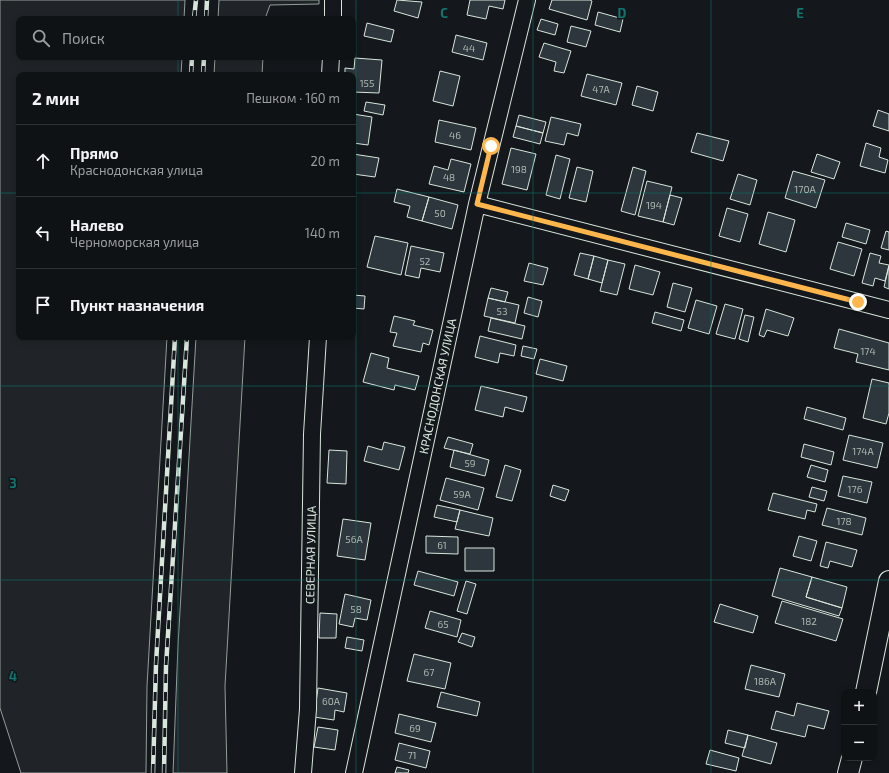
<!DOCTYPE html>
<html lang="ru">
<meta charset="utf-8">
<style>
:root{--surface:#0f1215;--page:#1d2022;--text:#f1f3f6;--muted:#9b9ea0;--line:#2f3234}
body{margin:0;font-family:"Exo 2",sans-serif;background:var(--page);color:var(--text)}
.controls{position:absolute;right:12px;bottom:12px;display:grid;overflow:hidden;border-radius:8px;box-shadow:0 2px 6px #0003}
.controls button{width:36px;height:36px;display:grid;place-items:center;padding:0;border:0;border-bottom:1px solid var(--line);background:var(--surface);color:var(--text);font:20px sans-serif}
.stop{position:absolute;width:12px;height:12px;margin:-9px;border:3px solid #ffb74d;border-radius:50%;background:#fff}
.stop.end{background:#ffb74d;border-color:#fff;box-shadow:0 1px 4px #0008}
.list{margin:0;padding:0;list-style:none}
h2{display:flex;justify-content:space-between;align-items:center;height:52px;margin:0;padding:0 16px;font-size:17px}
h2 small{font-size:13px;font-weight:400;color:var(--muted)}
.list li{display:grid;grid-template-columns:26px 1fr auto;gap:12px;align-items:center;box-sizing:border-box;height:72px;padding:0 16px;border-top:1px solid var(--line)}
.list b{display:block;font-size:15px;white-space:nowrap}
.list p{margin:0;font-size:13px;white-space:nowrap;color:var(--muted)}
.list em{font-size:13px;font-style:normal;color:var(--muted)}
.icon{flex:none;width:22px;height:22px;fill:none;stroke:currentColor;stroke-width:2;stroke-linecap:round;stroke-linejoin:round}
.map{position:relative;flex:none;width:889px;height:773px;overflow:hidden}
.search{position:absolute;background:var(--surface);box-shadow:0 2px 6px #0003;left:16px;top:16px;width:340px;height:44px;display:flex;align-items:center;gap:10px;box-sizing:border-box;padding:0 14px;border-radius:8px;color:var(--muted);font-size:15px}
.panel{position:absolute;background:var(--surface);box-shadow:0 2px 6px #0003;left:16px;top:72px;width:340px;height:268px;border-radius:8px}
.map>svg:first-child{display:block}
.green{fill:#202428;stroke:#939e99}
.building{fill:#2c363c;stroke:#d8e6dc}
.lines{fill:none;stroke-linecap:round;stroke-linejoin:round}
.minor-casing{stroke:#d8e6dc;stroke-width:18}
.tertiary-casing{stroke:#d8e6dc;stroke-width:22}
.minor{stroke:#14181c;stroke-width:16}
.tertiary{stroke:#14181c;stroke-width:20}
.rail-casing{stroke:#d8e6dc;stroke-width:4.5}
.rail{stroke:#14181c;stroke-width:3;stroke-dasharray:9;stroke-linecap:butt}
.route{stroke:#ffb74d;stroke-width:5}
.grid{fill:none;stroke:#0f766e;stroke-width:1;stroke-opacity:0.55}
.labels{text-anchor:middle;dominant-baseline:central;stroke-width:3;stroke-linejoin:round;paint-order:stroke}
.number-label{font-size:10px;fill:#adbab4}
.street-label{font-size:12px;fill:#d8e6dc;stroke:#14181c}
.grid-label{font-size:13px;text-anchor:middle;font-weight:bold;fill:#0f766e;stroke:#14181c;stroke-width:3;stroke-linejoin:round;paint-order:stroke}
</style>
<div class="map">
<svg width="889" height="773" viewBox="0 0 889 773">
<rect width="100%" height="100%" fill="#14181c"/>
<path class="green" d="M0,0H185L184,19H19V57H182L181,75H19V337H167L147,686L146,773H21L0,708Z
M219,0H319V4L270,5L265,19H218Z
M215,57H263L262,75H214Z
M196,337H245L225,686L227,773H173L178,645Z"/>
<path class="building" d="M397,0L422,2L418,18L394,11Z
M470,0H505L503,9L489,6L486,19L467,15Z
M552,0H590L592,1L587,20L549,9Z
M598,12L623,19L620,32L595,25Z
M541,19L558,24L555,35L537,30Z
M367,23L394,30L391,42L364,36Z
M571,26L591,31L586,47L567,42Z
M456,35L487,43L483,60L452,52Z
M544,43L571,51L564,73L554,71L556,62L539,57Z
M355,58L382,60L379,93L353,92V75H345V68L354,69Z
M440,71L460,76L453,106L433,101Z
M587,74L622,83L616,105L581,96Z
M637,86L658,92L653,111L632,105Z
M366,102L385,105L383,115L364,111Z
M878,110L889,114V131L873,126Z
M353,114L372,117L368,145L353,143Z
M519,115L546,122L543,133L516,126Z
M551,117L581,124L578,136L567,133L564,145L545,141Z
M439,120L476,128L471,150L435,142Z
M516,126L543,133L540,144L513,137Z
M697,133L729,141L723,161L691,152Z
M866,143L881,148L879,157L888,160L885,173L860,166Z
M511,148L536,154L527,190L502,184Z
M353,154L379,158L375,177L353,174Z
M817,154L840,162L834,179L811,172Z
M556,155L570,159L560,199L546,195Z
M451,159L471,164L464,192L429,184L434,166L448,170Z
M577,167L593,171L586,202L569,198Z
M633,167L646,171L635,215L621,211Z
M793,171L825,180L816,208L785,198Z
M738,174L757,180L750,205L730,199Z
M647,181L672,187L663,222L638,216Z
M397,189L429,197L422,221L407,217L410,206L394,202Z
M670,195L682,198L674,225L663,222Z
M429,197L458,205L452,229L422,221Z
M727,208L748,214L740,242L719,236Z
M768,212L795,220L786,252L759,244Z
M846,223L870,230L866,244L842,237Z
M886,231L889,232V250L881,248Z
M375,236L408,243L401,275L367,267Z
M838,242L862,249L854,276L830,269Z
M411,246L444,253L440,272L421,268L419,278L405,275Z
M580,253L594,256L588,279L574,275Z
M870,253L881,256L879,263L889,265L885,281L875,278L873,286L862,283Z
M594,256L608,260L602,283L588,279Z
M608,260L625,264L617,295L600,291Z
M529,263L548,268L543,285L524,281Z
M635,265L660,272L653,295L629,289Z
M889,266V289L884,287Z
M673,283L692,288L685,312L667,307Z
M491,288L508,292L505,302L488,298Z
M353,295L365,296L364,309L353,308Z
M528,297L542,301L538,317L524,313Z
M488,298L519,305L515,323L484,316Z
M696,300L717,306L709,334L688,328Z
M725,304L743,309L735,339L716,334Z
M766,309L794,318L788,336L767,330L764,337L759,335Z
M655,312L684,320L681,331L652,323Z
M745,315L754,317L748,342L739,339Z
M394,316L415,321L413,325L433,330L429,345L423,343L421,352L393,346L397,333L390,332Z
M491,318L525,326L522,339L488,331Z
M839,329L889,343V370L856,362L858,354L834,348Z
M480,336L516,345L514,356L500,353L498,363L475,357Z
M523,346L537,349L534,359L521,356Z
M371,353L389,358L387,368L419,376L415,390L395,385L394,390L363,382Z
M540,359L567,366L563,381L536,374Z
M872,379L889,383V413L886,424L863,418Z
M481,386L527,397L523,412L505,407L503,417L475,410Z
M807,407L846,418L843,430L804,419Z
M849,435L883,443L877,468L843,460Z
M448,437L473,444L470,454L444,448Z
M384,442L405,447L399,470L364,461L368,446L382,450Z
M804,444L834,452L831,465L801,457Z
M329,450L347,451L346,484L327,483Z
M454,450L489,460L485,476L450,467Z
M505,465L521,470L512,501L496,497Z
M811,465L828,470L825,482L807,477Z
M843,476L872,482L867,503L838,496Z
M446,478L484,488L478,510L440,500Z
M553,485L569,490L565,501L550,496Z
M812,487L827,491L824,501L809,497Z
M773,493L817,504L815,512L807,510L805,519L768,510Z
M437,505L460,510L457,522L434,517Z
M827,508L866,518L862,535L822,525Z
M460,510L493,518L489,536L455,529Z
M343,519L371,523L365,560L337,556Z
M426,536L458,537V554L426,553Z
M799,536L817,541L811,561L793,556Z
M826,542L857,550L852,567L830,561L828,568L820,566Z
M465,548H494V571H465Z
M780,568L812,577L806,597L842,608L839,616L772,596Z
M418,571L458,582L454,596L414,585Z
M812,577L847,587L842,608L806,597Z
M466,581L476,584L467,614L457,611Z
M345,594L371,600L367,620L355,618L353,627L339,624Z
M782,601L843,619L836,641L775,623Z
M720,604L758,616L753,633L714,622Z
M430,611L461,620L457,637L425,628Z
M320,613L337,614L336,638H319Z
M462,633L475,637L472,647L458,642Z
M347,637L364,640L362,651L345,648Z
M414,654L451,663L445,689L407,681Z
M751,665L785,674L779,697L745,689Z
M318,688L347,693L344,712L335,710L334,720L314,717Z
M441,692L480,702L477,716L437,707Z
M797,703L829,711L824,729L808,725L805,737L771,729L776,711L794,716Z
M399,714L436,723L431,742L395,733Z
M318,727L338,730L335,750L314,747Z
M728,730L748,735L745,748L725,743Z
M748,735L777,743L771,764L742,756Z
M399,743L430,751L426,768L395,760Z
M710,750L739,758L736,771L706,764Z
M397,767L409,770L408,773H395Z"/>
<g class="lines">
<g class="minor-casing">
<path id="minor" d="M333,19V0
M330,75L331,57
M477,204L889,310
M303,773L308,709L312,434L318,337
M354,773L477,204L527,0"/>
</g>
<g class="tertiary-casing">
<path id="tertiary" d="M866,692L889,581
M848,773L852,758"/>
</g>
<use href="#minor" class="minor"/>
<use href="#tertiary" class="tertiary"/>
<g class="rail-casing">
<path id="rail" d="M194,19L196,0
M206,19L207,0
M191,75L192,57
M203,75L204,57
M153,773L156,664L175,337
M164,773L166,666L187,337"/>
</g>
<use href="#rail" class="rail"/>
</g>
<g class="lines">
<path class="route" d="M491,146L477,204L858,302"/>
</g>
<path class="grid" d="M178,0V19M356,0V773M533,0V773M711,0V773M178,57V75M0,193H19M353,193H889M178,337V773M0,386H889M0,580H889"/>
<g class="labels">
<g class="number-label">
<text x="469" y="48">44</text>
<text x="367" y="83">155</text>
<text x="601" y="89">47А</text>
<text x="455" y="135">46</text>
<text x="519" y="169">198</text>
<text x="449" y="177">48</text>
<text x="805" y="189">170А</text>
<text x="654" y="205">194</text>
<text x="440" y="213">50</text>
<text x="425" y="261">52</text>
<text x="502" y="311">53</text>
<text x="868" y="351">174</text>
<text x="863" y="451">174А</text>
<text x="470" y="463">59</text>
<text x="855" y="489">176</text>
<text x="462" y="494">59А</text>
<text x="844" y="521">178</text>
<text x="354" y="539">56А</text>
<text x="442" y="545">61</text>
<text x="356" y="609">58</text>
<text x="809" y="621">182</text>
<text x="443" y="624">65</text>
<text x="429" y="672">67</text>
<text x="765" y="681">186А</text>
<text x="331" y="701">60А</text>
<text x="415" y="728">69</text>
<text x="412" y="755">71</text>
</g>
<g class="street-label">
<text transform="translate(437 386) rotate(-78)">КРАСНОДОНСКАЯ УЛИЦА</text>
<text transform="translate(310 555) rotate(-89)">СЕВЕРНАЯ УЛИЦА</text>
</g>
</g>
<g class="grid-label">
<text x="444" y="18">C</text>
<text x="622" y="18">D</text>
<text x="800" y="18">E</text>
<text x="13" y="488">3</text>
<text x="13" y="681">4</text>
</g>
</svg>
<div class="controls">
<button>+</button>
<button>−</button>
</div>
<div class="stop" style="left:491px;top:146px"></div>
<div class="stop end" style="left:858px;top:302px"></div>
<div class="search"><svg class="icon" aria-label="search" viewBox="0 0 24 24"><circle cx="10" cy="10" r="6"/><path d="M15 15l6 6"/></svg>Поиск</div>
<section class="panel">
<h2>2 мин<small>Пешком · 160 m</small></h2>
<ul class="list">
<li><svg class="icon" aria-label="ahead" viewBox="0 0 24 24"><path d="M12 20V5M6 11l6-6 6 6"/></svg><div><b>Прямо</b><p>Краснодонская улица</p></div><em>20 m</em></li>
<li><svg class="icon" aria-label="left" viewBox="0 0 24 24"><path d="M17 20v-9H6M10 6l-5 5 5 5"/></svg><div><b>Налево</b><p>Черноморская улица</p></div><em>140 m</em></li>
<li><svg class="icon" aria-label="arrive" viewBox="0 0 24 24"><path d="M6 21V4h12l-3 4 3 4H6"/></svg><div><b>Пункт назначения</b></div></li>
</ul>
</section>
</div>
